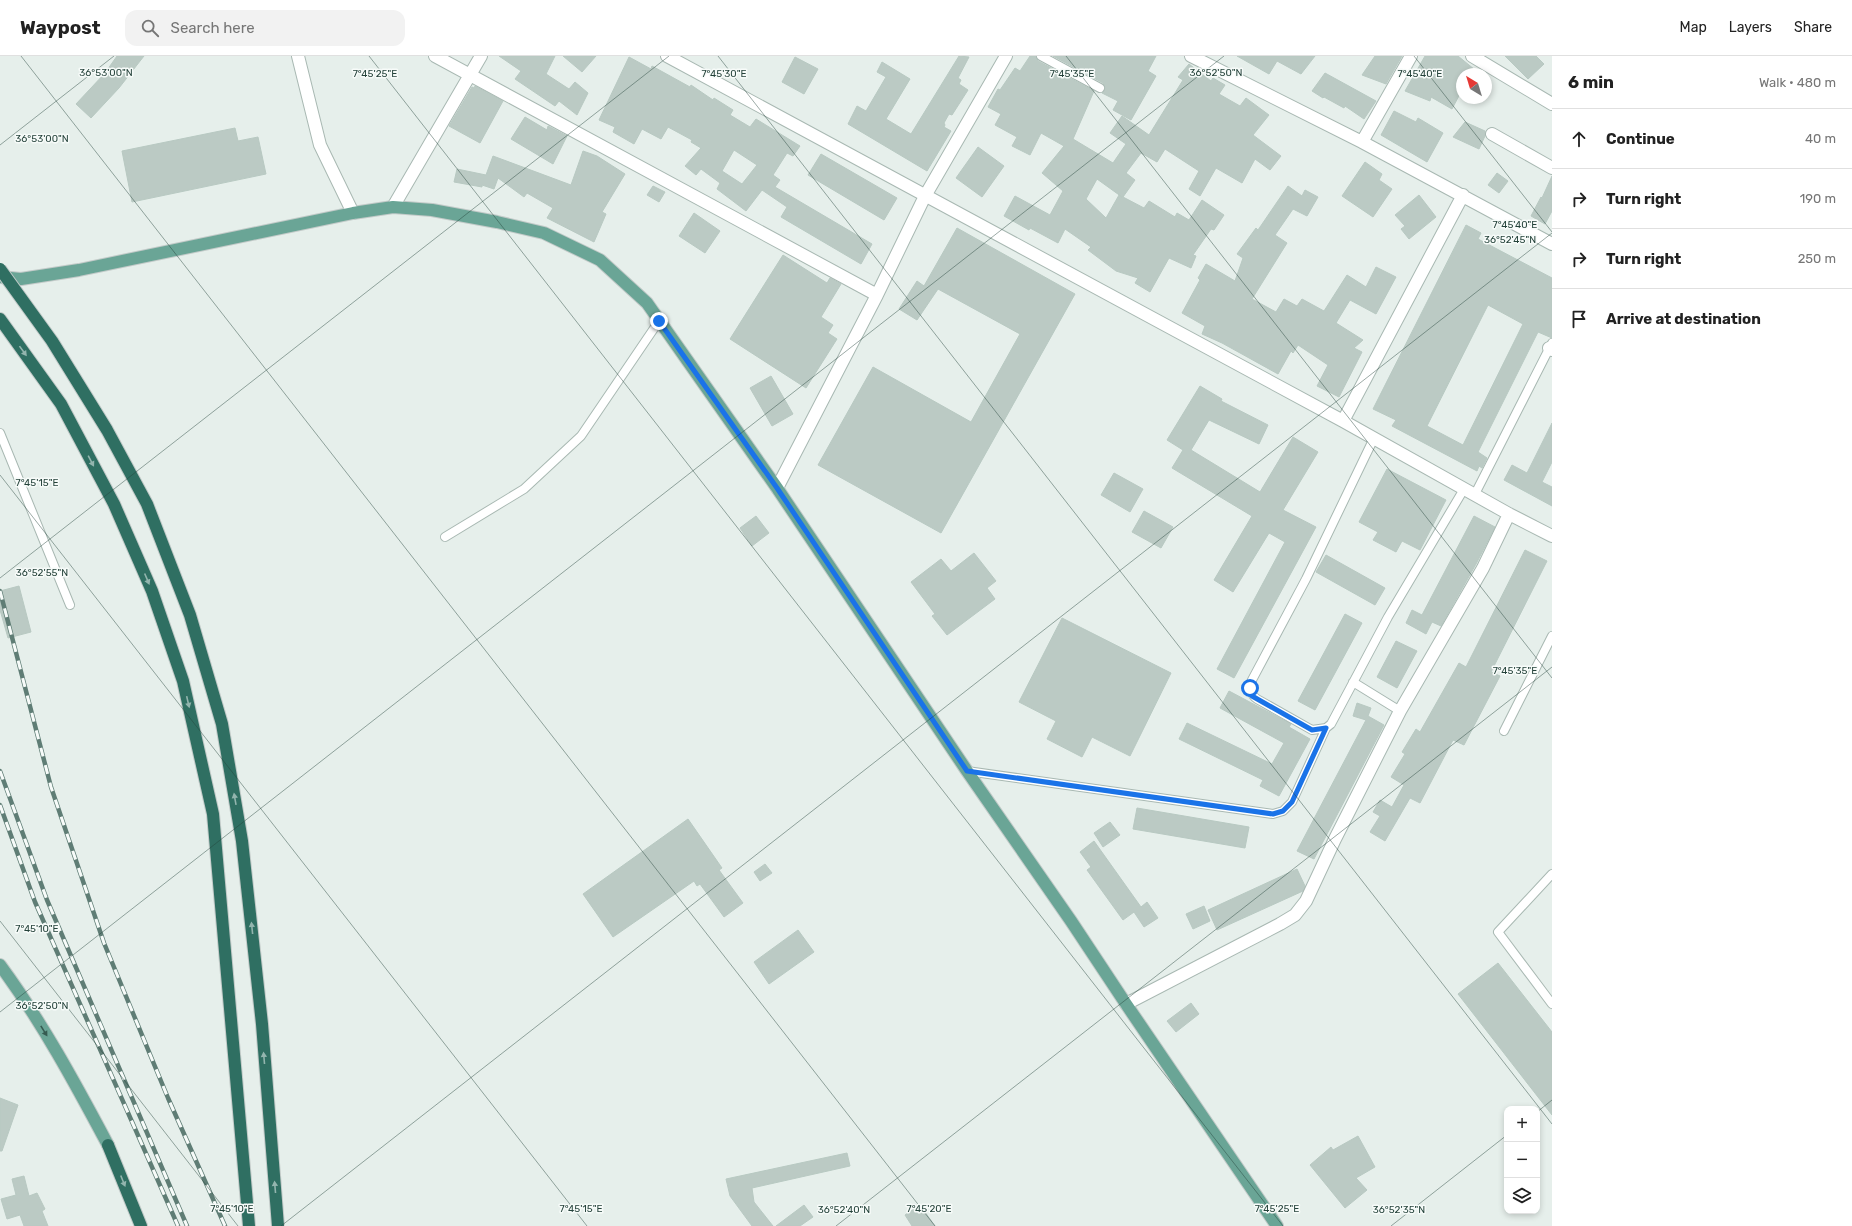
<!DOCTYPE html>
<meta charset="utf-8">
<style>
:root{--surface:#fff;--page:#f2f2f2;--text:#222;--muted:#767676;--line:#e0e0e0}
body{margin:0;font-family:Rubik,sans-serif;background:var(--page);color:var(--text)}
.controls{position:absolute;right:12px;bottom:12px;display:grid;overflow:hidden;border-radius:8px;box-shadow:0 2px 6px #0003}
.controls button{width:36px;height:36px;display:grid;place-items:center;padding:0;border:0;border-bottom:1px solid var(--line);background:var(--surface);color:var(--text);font:20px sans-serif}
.compass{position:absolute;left:1456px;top:12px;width:36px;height:36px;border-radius:50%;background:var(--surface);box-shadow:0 2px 6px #0003;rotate:322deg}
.stop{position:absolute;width:12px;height:12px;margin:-9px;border:3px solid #1a73e8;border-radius:50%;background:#fff}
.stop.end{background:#1a73e8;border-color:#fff;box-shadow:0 1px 4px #0008}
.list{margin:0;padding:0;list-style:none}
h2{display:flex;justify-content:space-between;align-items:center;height:52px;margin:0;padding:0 16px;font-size:17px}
h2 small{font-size:13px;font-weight:400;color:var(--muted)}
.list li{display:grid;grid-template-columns:26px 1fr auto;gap:12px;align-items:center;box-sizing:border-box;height:60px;padding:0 16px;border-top:1px solid var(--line)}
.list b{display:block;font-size:15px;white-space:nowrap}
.list em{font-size:13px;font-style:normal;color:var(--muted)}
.icon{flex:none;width:22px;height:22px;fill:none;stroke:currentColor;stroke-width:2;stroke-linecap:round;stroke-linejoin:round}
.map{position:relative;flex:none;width:1552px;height:1170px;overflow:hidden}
header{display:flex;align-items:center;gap:24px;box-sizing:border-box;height:56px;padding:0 20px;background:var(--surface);border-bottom:1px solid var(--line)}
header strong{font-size:19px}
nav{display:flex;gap:22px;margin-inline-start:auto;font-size:14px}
.search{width:280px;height:36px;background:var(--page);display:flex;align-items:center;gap:10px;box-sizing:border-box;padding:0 14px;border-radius:12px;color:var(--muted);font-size:15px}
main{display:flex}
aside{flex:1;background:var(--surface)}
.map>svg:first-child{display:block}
.building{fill:#bbcac4;stroke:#b8c9c2;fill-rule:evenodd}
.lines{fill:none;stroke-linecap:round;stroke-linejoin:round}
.lane-casing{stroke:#a8b8b2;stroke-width:10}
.street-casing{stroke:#a8b8b2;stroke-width:14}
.primary-casing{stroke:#c2cac8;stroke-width:14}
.highway-casing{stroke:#c2cac8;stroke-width:14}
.lane{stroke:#fff;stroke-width:8}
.street{stroke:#fff;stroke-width:12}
.primary{stroke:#6aa596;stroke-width:12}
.highway{stroke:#2f6f62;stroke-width:12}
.rail-casing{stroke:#5f7d75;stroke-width:4.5}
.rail{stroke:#f7fbf9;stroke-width:3;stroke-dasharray:9;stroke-linecap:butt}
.highway-bridge-casing{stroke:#c2cac8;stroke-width:14;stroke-linecap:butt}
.highway-bridge{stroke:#2f6f62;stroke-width:12}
.oneway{fill:#93b5ae}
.oneway2{fill:#365b51}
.route{stroke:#1a73e8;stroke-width:5}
.ticks{fill:none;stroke:#24423a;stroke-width:1;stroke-opacity:0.45}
.ticks-label{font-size:10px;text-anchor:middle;fill:#24423a;stroke:#f7fbf9;stroke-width:3;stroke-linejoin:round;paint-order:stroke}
</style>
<header>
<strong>Waypost</strong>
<div class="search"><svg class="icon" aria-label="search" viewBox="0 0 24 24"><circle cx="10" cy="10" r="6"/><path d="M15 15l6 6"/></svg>Search here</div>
<nav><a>Map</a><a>Layers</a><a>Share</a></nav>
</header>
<main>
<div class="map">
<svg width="1552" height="1170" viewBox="0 0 1552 1170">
<rect width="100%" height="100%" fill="#e6efeb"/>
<path class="building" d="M117,0H144L119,32L91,62L76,48L105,17Z
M499,0H555L546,18L569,33L575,26L588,37L577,59L559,45L555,50L515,23L521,15Z
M563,0H596L582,16Z
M959,0L969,1L958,22L961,24L959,28L968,34L952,59L949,58L944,67L945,69L944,71L951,75L927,115L848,68L857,50L866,55L886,21L877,16L882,6L910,23L886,63L911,78Z
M1030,0H1036L1038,5L1094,35L1073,83L1113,107L1126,88L1110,77L1122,60L1149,79L1183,24L1178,21L1189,8L1211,25L1213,22L1225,29L1219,38L1240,50L1246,42L1269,59L1253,79L1281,100L1270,114L1255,103L1242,127L1216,112L1200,140L1189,133L1199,115L1165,93L1157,106L1141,97L1126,117L1135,124L1123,141L1144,152L1149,145L1175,161L1177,157L1189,164L1202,144L1224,159L1214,174L1211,173L1193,199L1196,200L1191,212L1169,202L1150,236L1135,227L1138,222L1116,215L1088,194L1091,191L1065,173L1058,187L1030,172L1029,174L1004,160L1015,140L1050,159L1063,135L1042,117L1064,90L1041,77L1030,99L1012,90L1017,81L995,69L1001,58L988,51L998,33L1000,34L1015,12L1020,15ZM1097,123L1122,141L1119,139L1106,162L1086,143Z
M1053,0H1156L1148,15L1156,20L1131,64L1113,54L1118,45L1102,37L1105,32L1103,27Z
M1237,0H1315L1301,18L1277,5L1269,18Z
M1375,0H1402L1386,28L1362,19Z
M1425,0H1458L1480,18H1462V34L1452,53L1431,41L1430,45L1405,35Z
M1505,0H1536L1544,8L1528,23Z
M629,1L651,13L652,10L690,31L691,29L713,44L714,42L733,54L730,59L750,71L756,63L800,90L793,100L787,97L773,119L780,124L775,131L872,188L861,208L781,161L787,151L762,134L746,155L717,133L720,127L701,113L696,119L685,110L701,92L691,86L692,84L668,71L661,83L642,73L634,88L613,76L615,71L599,64ZM734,94L757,109L742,128L722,115Z
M795,1L818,13L804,38L782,26Z
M1325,17L1376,45L1364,63L1345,50L1344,52L1324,41L1323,42L1312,35Z
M475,30L503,45L480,87L449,70L472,31L474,32Z
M1394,55L1416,66L1418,62L1443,77L1427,106L1381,79Z
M525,61L547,74L548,70L567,80L553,108L511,83Z
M1465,66L1485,75V80L1479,93L1453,81Z
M235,72L238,85L258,81L266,118L132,146L122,95Z
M978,91L1004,110L982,141L956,122Z
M583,95L597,100L625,118L602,156L606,158L594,186L547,162L553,152L527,137L524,141L498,122L494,133L482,129V131L454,126L457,113L486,119L493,100L571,129Z
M821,98L897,142L884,164L808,119Z
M1365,106L1382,118L1379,124L1392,133L1373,161L1342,140Z
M1497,117L1508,125L1499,137L1488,129Z
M1552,120V155L1545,168L1531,160L1541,141L1542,142Z
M653,130L665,136L659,146L647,139Z
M1288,130L1302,140L1305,134L1318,141L1307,160L1293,153L1275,179L1287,187L1252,243L1276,256L1284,243L1297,250L1302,243L1324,255L1347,219L1366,231L1376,211L1396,221L1376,258L1350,244L1336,267L1363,284L1354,292L1362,296L1339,341L1317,330L1328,309L1298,289L1293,297L1291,295L1278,318L1222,287L1202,278L1205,270L1182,257L1200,224L1198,222L1206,208L1235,225L1243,202L1237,198L1256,172L1258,174Z
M1419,139L1436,161L1409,183L1401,173L1405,170L1395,159Z
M694,157L720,175L705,197L679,180Z
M1466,169L1481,177L1478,183L1552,222V282L1538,276L1478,396L1487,402L1482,412L1479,410L1477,415L1392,370L1396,364L1373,353ZM1488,249L1523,268L1463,389L1427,370Z
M957,172L1075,238L941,477L818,409L873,311L971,366L1020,278L938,233L917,264L899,253L917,225L924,230Z
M783,199L827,227L830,222L841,228L821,261L833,269L828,277L837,283L806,332L730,283Z
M771,320L793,358L772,370L750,332Z
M1200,330L1222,343L1221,345L1268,369L1259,388L1209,364L1191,394L1260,436L1293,381L1318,396L1283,454L1316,471L1234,622L1217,613L1285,486L1269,477L1233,536L1214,524L1252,460L1172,412L1183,394L1167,384Z
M1552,367V406L1542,426L1552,431V450L1504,424L1512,409L1527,417Z
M1387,413L1446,444L1420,494L1402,485L1396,496L1373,484L1378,476L1359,466Z
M1114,417L1143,433L1130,456L1101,439Z
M1144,455L1173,471L1161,492L1132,476Z
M756,460L769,477L752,490L740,472Z
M1474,460L1495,471L1476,508L1441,570L1432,566L1426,578L1406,567L1412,554L1422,559Z
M1525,494L1547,505L1491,616L1500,620L1464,689L1453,684L1420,747L1410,742L1385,785L1370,776L1380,760L1373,756L1380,744L1392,751L1404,729L1391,721L1405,698L1402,696L1416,673L1420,676L1459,607L1466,611Z
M974,497L996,525L987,532L995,543L947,579L932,560L935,558L911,526L941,503L951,515Z
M1326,499L1385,532L1375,549L1316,516Z
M19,530L31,576L8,582L0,554V535Z
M1345,558L1362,567L1315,654L1298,645Z
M1062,562L1171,617L1130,700L1092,681L1082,701L1047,683L1056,665L1019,646Z
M1396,585L1417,595L1397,632L1377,621Z
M1229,635L1291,668L1289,671L1310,683L1279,740L1260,730L1263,724L1179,683L1187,667L1272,708L1284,687L1220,652Z
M1357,647L1371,652L1368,660L1384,669L1314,803L1297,795L1366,664L1353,660Z
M1137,752L1249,771L1245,792L1133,773Z
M688,763L722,812L719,814L743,847L724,861L700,828L697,830L694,825L613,881L583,838Z
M1110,766L1120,779L1103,791L1094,777Z
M1094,785L1141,851L1147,846L1158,862L1144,871L1134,856L1123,864L1087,814L1091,811L1080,796Z
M765,808L772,817L760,825L754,816Z
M1297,813L1305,830L1303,835L1217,874L1208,854Z
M1204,850L1210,865L1193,873L1186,858Z
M798,874L814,896L769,928L754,906Z
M1498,907L1552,976V1059L1458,938Z
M1191,947L1199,958L1176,976L1167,965Z
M0,1042L18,1049L2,1095H0Z
M1358,1080L1375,1111L1356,1122L1367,1134L1345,1152L1310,1109L1331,1091L1333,1094Z
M847,1097L850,1110L752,1132L754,1146L773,1170H752L730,1140L726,1123Z
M24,1120L29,1140L37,1137L45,1153L42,1155L48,1170H24L20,1159L7,1163L1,1143L16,1139L12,1123Z
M804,1149L813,1161L800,1170H776Z
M920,1149L935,1170H912L905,1159Z"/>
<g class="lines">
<g class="lane-casing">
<path id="lane" d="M1041,0L1100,32
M0,377L70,549
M1374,382L1306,523L1252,624C1250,632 1250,638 1257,643L1312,674L1326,672L1331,668L1388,561L1464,433
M1475,438L1552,287
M445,481L524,433L581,380L659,265
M1353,626L1400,655
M1504,675L1552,580
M967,715L1273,758L1283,755L1292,746L1326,672
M1552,818L1498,876L1552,948"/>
</g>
<g class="street-casing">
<path id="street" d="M298,0L320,89L353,157
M435,0L877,239
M667,0L1343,365L1509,458L1552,480
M1191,0L1362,86L1552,188
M1472,0L1552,48
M1492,78L1552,112
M1362,86L1411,0
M393,151L481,0
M1549,292L1552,294
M1343,365L1463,139
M777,432L877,239L925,140L1006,0
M1126,948L1280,868L1295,859L1306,845L1335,783L1400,655L1483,512L1509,458"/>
</g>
<g class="primary-casing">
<path id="primary" d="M0,221L21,223L79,214L353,157L393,151L432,154L497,166L544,177L600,204L647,247L777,432L967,715L1071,865L1126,948L1277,1170
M0,909C42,966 75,1027 108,1089"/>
</g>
<g class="highway-casing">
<path id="highway" d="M0,263L61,348L114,448L152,535L183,625L213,758L249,1170
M108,1089L141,1170"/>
</g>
<use href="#lane" class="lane"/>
<use href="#street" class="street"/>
<use href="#primary" class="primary"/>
<use href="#highway" class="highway"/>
<g class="rail-casing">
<path id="rail" d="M0,535L51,731L104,887L168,1042L225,1170
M0,715L47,844L187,1170
M0,749L35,846L178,1170"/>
</g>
<use href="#rail" class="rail"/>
<g class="highway-bridge-casing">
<path id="highway-bridge" d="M0,213L52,285L107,374L147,448L190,559L222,668L242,785L262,968L278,1170"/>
</g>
<use href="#highway-bridge" class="highway-bridge"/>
</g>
<defs><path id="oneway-solid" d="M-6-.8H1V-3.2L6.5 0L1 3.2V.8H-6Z"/></defs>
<g class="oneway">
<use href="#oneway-solid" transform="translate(23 295) rotate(54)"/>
<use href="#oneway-solid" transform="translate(91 405) rotate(62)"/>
<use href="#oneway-solid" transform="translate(147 523) rotate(67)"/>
<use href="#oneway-solid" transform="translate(188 646) rotate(77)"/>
<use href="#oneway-solid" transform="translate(235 743) rotate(-100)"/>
<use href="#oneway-solid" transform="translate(252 872) rotate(-96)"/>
<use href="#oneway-solid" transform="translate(264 1002) rotate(-95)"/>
<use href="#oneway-solid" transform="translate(123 1125) rotate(68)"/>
<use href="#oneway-solid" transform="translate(275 1131) rotate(-95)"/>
</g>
<use class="oneway2" href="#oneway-solid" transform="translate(44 975) rotate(58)"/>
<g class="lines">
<path class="route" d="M659,265L777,432L967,715L1273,758L1283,755L1292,746L1326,672L1312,674L1252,640L1250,632"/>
</g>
<path class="ticks" d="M21,0L935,1170M369,0L1283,1170M718,0L1552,1068M1066,0L1552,622M1414,0L1552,176M0,89L114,0M0,419L587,1170M0,522L669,0M0,865L238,1170M0,956L1224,0M1537,1056L1552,1044M281,1170L1552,177M836,1170L1552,611M1391,1170L1507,1079"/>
<g class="ticks-label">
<text x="106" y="20">36°53'00"N</text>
<text x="1216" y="20">36°52'50"N</text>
<text x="1420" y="21">7°45'40"E</text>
<text x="375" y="21">7°45'25"E</text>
<text x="724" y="21">7°45'30"E</text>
<text x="1072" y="21">7°45'35"E</text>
<text x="42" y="86">36°53'00"N</text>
<text x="1515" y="172">7°45'40"E</text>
<text x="1510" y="187">36°52'45"N</text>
<text x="37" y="430">7°45'15"E</text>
<text x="42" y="520">36°52'55"N</text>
<text x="1515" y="618">7°45'35"E</text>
<text x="37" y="876">7°45'10"E</text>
<text x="42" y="953">36°52'50"N</text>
<text x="232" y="1156">7°45'10"E</text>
<text x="581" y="1156">7°45'15"E</text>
<text x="929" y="1156">7°45'20"E</text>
<text x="1277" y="1156">7°45'25"E</text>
<text x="844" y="1157">36°52'40"N</text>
<text x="1399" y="1157">36°52'35"N</text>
</g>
</svg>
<div class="controls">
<button>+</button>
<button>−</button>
<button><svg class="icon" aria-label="layers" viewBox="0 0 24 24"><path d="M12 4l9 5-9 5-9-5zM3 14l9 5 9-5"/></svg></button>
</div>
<svg class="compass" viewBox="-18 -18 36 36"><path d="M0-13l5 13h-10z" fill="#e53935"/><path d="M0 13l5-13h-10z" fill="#767676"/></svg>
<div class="stop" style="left:1250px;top:632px"></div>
<div class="stop end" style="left:659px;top:265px"></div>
</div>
<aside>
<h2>6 min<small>Walk · 480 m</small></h2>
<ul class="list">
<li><svg class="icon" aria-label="ahead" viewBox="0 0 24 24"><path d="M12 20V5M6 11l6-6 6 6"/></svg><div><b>Continue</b></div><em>40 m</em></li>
<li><svg class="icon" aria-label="right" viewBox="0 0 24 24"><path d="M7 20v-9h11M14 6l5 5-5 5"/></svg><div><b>Turn right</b></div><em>190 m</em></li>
<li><svg class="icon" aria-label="right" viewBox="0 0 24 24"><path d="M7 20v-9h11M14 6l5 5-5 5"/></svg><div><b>Turn right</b></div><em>250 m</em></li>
<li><svg class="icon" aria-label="arrive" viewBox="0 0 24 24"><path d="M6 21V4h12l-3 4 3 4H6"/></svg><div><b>Arrive at destination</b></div></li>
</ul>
</aside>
</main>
